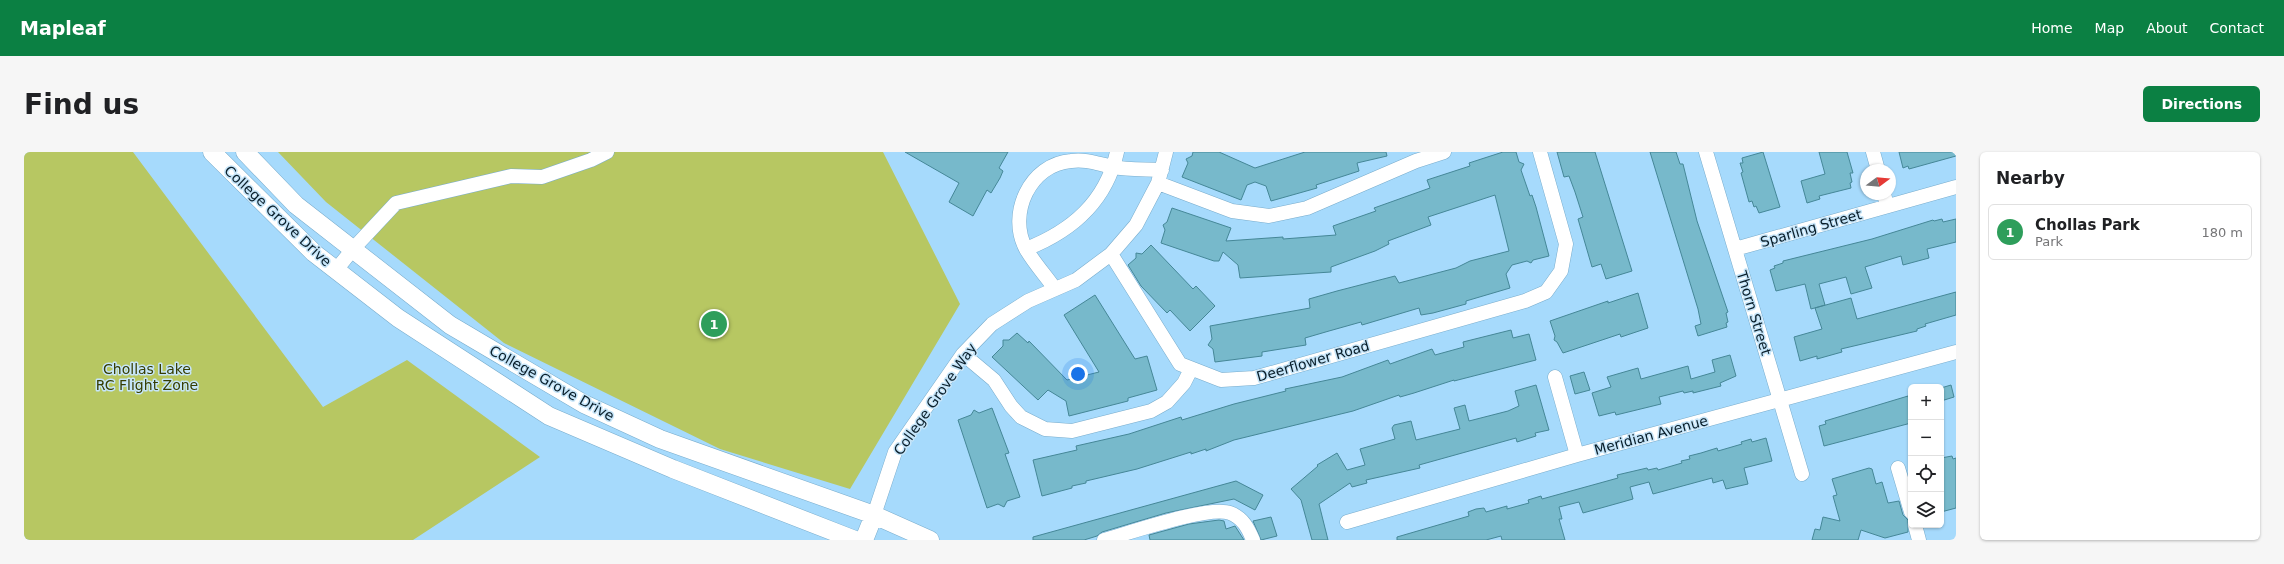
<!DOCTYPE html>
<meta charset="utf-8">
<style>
:root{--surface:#fff;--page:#f6f6f6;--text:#202124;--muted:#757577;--line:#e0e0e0;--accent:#0b8043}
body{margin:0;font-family:"DejaVu Sans",sans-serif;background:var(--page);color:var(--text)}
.controls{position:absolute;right:12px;bottom:12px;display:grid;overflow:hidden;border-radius:6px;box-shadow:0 1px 3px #0004}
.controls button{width:36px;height:36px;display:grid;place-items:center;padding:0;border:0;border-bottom:1px solid var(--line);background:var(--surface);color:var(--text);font:20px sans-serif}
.compass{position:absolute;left:1836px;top:12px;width:36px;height:36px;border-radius:50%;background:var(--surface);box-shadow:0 1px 3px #0004;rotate:74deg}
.you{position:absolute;left:1054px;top:222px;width:14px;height:14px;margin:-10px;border:3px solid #fff;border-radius:50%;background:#1a73e8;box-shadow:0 0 0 6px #1a73e833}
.badge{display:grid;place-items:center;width:26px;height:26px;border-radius:50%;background:var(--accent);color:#fff;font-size:13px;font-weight:700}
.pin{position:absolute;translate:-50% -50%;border:2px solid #fff;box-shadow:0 1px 4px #0006}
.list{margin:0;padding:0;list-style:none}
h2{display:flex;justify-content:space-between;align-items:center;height:52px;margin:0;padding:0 16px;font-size:17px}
h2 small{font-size:13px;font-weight:400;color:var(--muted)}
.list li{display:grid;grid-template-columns:26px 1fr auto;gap:12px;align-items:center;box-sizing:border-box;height:56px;margin:0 8px 8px;padding:0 8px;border:1px solid var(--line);border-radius:6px}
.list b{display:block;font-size:15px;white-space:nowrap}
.list p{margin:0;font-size:13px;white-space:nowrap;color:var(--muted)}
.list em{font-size:13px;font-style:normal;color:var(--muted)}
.icon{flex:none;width:22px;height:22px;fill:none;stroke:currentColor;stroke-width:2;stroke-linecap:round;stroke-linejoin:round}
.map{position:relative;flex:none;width:1932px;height:388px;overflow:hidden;border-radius:6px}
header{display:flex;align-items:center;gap:24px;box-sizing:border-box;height:56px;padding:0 20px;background:var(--accent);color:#fff}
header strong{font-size:19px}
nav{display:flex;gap:22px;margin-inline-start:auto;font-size:14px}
.intro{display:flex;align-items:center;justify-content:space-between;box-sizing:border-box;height:96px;padding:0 24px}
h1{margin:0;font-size:28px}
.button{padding:10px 18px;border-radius:6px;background:var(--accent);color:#fff;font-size:14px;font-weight:700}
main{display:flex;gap:24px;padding:0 24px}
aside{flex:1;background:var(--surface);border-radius:6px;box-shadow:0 1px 3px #0004}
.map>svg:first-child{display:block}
.green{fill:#b7c762}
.building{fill:#77b9cb;stroke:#458797}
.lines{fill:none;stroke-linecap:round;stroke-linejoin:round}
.minor-casing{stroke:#78accc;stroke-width:15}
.major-casing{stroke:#78accc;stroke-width:19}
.minor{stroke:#fff;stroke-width:14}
.major{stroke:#fff;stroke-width:18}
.labels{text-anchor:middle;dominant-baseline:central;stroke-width:3;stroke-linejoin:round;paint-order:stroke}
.street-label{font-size:14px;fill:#091e2a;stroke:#c6e5f9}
.park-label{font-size:14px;fill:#363d00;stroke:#c6e5f9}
</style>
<header>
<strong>Mapleaf</strong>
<nav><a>Home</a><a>Map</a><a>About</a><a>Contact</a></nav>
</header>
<div class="intro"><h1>Find us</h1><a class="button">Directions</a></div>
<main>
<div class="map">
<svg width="1932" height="388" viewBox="0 0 1932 388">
<rect width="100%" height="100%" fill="#a6dafc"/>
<path class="green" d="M0,0H109L299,255L383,208L516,305L389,388H0Z
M254,0H859L936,152L826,337L696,297L480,191L302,50Z"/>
<path class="building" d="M881,0H984L975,16L979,19L976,26L967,41L963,38L949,64L925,50L935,31Z
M1169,0H1195L1231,16L1281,0H1362L1363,4L1333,11L1335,19L1292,33L1293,36L1247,49L1242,34L1231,30L1223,33L1217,48L1158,25L1164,11L1162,7L1168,4Z
M1479,0H1492L1495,10L1500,12L1497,18L1506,44L1508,43L1512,55L1525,104L1509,108L1507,111L1503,109L1488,113L1482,122L1486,136L1442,149V152L1409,161L1397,163L1395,156L1338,173L1337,170L1305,179L1281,186L1282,193L1238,200V204L1191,210L1189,197L1184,193L1188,187L1186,174L1286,156L1285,147L1313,139L1371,124L1375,131L1432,116L1446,109L1485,99L1471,43L1404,65L1407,73L1364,89L1365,92L1351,99L1307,115V120L1216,126L1214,113L1199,100L1195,109H1190L1137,91L1141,78L1139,73L1143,70L1148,56L1207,76L1202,89L1259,85V87L1312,83L1309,74L1352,59L1350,56L1406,36L1403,28L1446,14L1445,11Z
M1533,0H1571L1608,119L1582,127L1577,112L1568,115L1554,67L1559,65L1551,40L1545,24L1540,25Z
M1626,0H1652L1656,12H1659L1673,69L1704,160L1702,161L1704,170L1702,171L1703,175L1674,184L1671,174L1677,172L1674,157Z
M1739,0L1756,55L1735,61L1732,54L1730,55L1728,49L1725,50L1717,21L1719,20L1716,11H1719L1718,6Z
M1795,0H1823L1829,21H1826L1828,30L1826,31L1827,36L1795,44L1796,47L1783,51L1777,29L1801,22Z
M1875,0H1932V4L1885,17L1884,14L1879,16Z
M1918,67L1919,70L1932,67V90L1903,97L1905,106L1879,113L1877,104L1841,115L1848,136L1827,142L1822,125L1795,132L1801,153L1787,157L1781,132L1752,139L1746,118L1751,116L1750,114L1759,111V109L1848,87L1909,68L1910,69Z
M1127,93L1169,137L1172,134L1191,154L1166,179L1146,158L1143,161L1117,134L1104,113L1112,106V101L1118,102Z
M1932,140V163L1901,172L1902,174L1893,177V179L1834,193L1817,197L1818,200L1793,207V204L1776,209L1770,185L1798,177L1791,156L1827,146L1833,167Z
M1614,141L1624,176L1597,185L1596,182L1539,201L1533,190L1530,188L1531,184L1526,169L1584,149V151Z
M1071,143L1111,207L1123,204L1133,238L1104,246V249L1045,264L1042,249L1024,238L1014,248L968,205L979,194V188H985L993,181L1004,191L1005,189L1043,228L1075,220L1040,163Z
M1487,178L1489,186L1505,182L1512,208L1430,229V228L1390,241L1376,245L1375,243L1329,259L1210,288L1182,299V297L1167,302V300L1113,317L1062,329V331L1048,334V336L1018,344L1009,308L1053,298L1052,294L1105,282L1157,265L1158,268L1210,252L1262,239L1261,237L1318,225L1364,208L1366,212L1408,197L1411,203L1440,195L1439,190Z
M1706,203L1712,224L1696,231L1697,234L1669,241V239L1660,241L1659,239L1635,245L1637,252L1592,263L1591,260L1575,264L1568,241L1587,235L1583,225L1614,216L1617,227L1664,214L1667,227L1691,220L1688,208Z
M1560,220L1566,238L1551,242L1546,224Z
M1512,233L1525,278L1511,281L1512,284L1493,290L1492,286L1395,313L1396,316L1342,328L1343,331L1328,335L1326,331L1295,352L1304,388H1288L1277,348L1267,337L1294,314L1293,313L1313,301L1323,318L1341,313L1336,297L1371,287L1368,276L1370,273L1387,269L1392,288L1436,277L1430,256L1441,253L1445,269L1484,259L1495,254L1491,239Z
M1927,233L1930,245L1917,249V236Z
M1884,244L1887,255V271L1800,294L1795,274L1802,272L1801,269Z
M968,256L985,301L981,302L996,345L983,349L980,355L974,352L963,356L934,268L947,263L950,258L955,261Z
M1742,286L1748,309L1720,316L1724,332L1702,337L1699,328L1689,331L1688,326L1629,342L1625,330L1606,335L1609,347L1602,349L1559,361L1555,350L1535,355L1538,367H1535L1541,388H1478L1477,384L1462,388H1373V385L1445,364L1444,360L1452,357L1460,356L1462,360L1483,354V357L1505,351L1504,348L1517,344L1518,347L1594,326L1593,323L1623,316L1624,318L1633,316L1634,318L1658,311L1657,309L1666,307L1665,304L1677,301L1693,296L1694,299L1718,292L1717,290L1727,287L1728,290Z
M1928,304L1929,307L1932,306V356L1917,360V306Z
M1845,316L1848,317L1852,332L1858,330L1864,351L1875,349L1879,363L1884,368V380L1861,386L1837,378L1834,388H1788L1791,377L1796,378L1799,365L1816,369L1809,344L1813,343L1808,327Z
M1212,329L1239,343L1231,358L1210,347L1142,361L1078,380L1073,384L1060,388H1009V385Z
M1247,365L1253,384L1237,388L1229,369Z
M1195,368L1200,369L1202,377L1211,374L1220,388H1126L1125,383L1165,372Z"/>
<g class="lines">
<g class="minor-casing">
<path id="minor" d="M1682,0L1778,322
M1849,0L1854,18
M1134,31L1208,59L1245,64L1283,56L1392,9L1420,0
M1860,42L1863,54
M1002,97C1048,79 1082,50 1093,0
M1711,97L1932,35
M1087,102L1156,212L1197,228L1230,226L1501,149L1522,140L1537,119L1542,92L1516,0
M312,118L329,97L372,51L487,24L518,25L567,8L583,0
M1031,137C1022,124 1010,111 1002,97C983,62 1006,12 1047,9C1063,7 1074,12 1089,15C1104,18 1122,17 1138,18
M939,202L970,228L987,254L997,265L1021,277L1048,279L1127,259L1143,250L1160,231L1167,217
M1531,225L1553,303
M1874,316L1887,360
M850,363L871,300L939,202L968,172L1004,149L1052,128L1087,102L1112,73L1134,31L1142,0
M1323,370L1553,303L1932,200
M1891,373L1895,388
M1080,388C1105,381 1185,353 1206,361C1219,366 1224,376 1229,388"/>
</g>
<g class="major-casing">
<path id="major" d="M188,0L290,101L374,166L525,264L649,317L831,388
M221,0L272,53L426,173L560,252L636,287L850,363L906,388
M840,388L850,363"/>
</g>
<use href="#minor" class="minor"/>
<use href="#major" class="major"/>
</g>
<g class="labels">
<g class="street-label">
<text transform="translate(254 64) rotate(43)">College Grove Drive</text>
<text transform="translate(1787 76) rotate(-16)">Sparling Street</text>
<text transform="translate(1730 161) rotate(73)">Thorn Street</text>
<text transform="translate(1289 209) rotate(-16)">Deerflower Road</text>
<text transform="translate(528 231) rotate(29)">College Grove Drive</text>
<text transform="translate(911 247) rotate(-55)">College Grove Way</text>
<text transform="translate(1627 283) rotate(-15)">Meridian Avenue</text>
</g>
<g class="park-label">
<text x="123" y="217">Chollas Lake<tspan x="123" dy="16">RC Flight Zone</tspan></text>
</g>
</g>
</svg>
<div class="controls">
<button>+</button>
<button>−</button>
<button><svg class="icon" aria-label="locate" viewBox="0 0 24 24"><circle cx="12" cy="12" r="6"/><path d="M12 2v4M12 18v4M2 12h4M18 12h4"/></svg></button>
<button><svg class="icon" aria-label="layers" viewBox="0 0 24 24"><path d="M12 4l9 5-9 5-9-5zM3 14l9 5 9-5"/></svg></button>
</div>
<svg class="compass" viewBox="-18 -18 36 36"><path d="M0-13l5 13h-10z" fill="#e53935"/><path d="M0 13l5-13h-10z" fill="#757577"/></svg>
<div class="you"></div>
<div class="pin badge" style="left:690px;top:172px;background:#2e9e5b">1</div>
</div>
<aside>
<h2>Nearby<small></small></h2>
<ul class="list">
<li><span class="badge" style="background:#2e9e5b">1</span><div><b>Chollas Park</b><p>Park</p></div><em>180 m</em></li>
</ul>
</aside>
</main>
